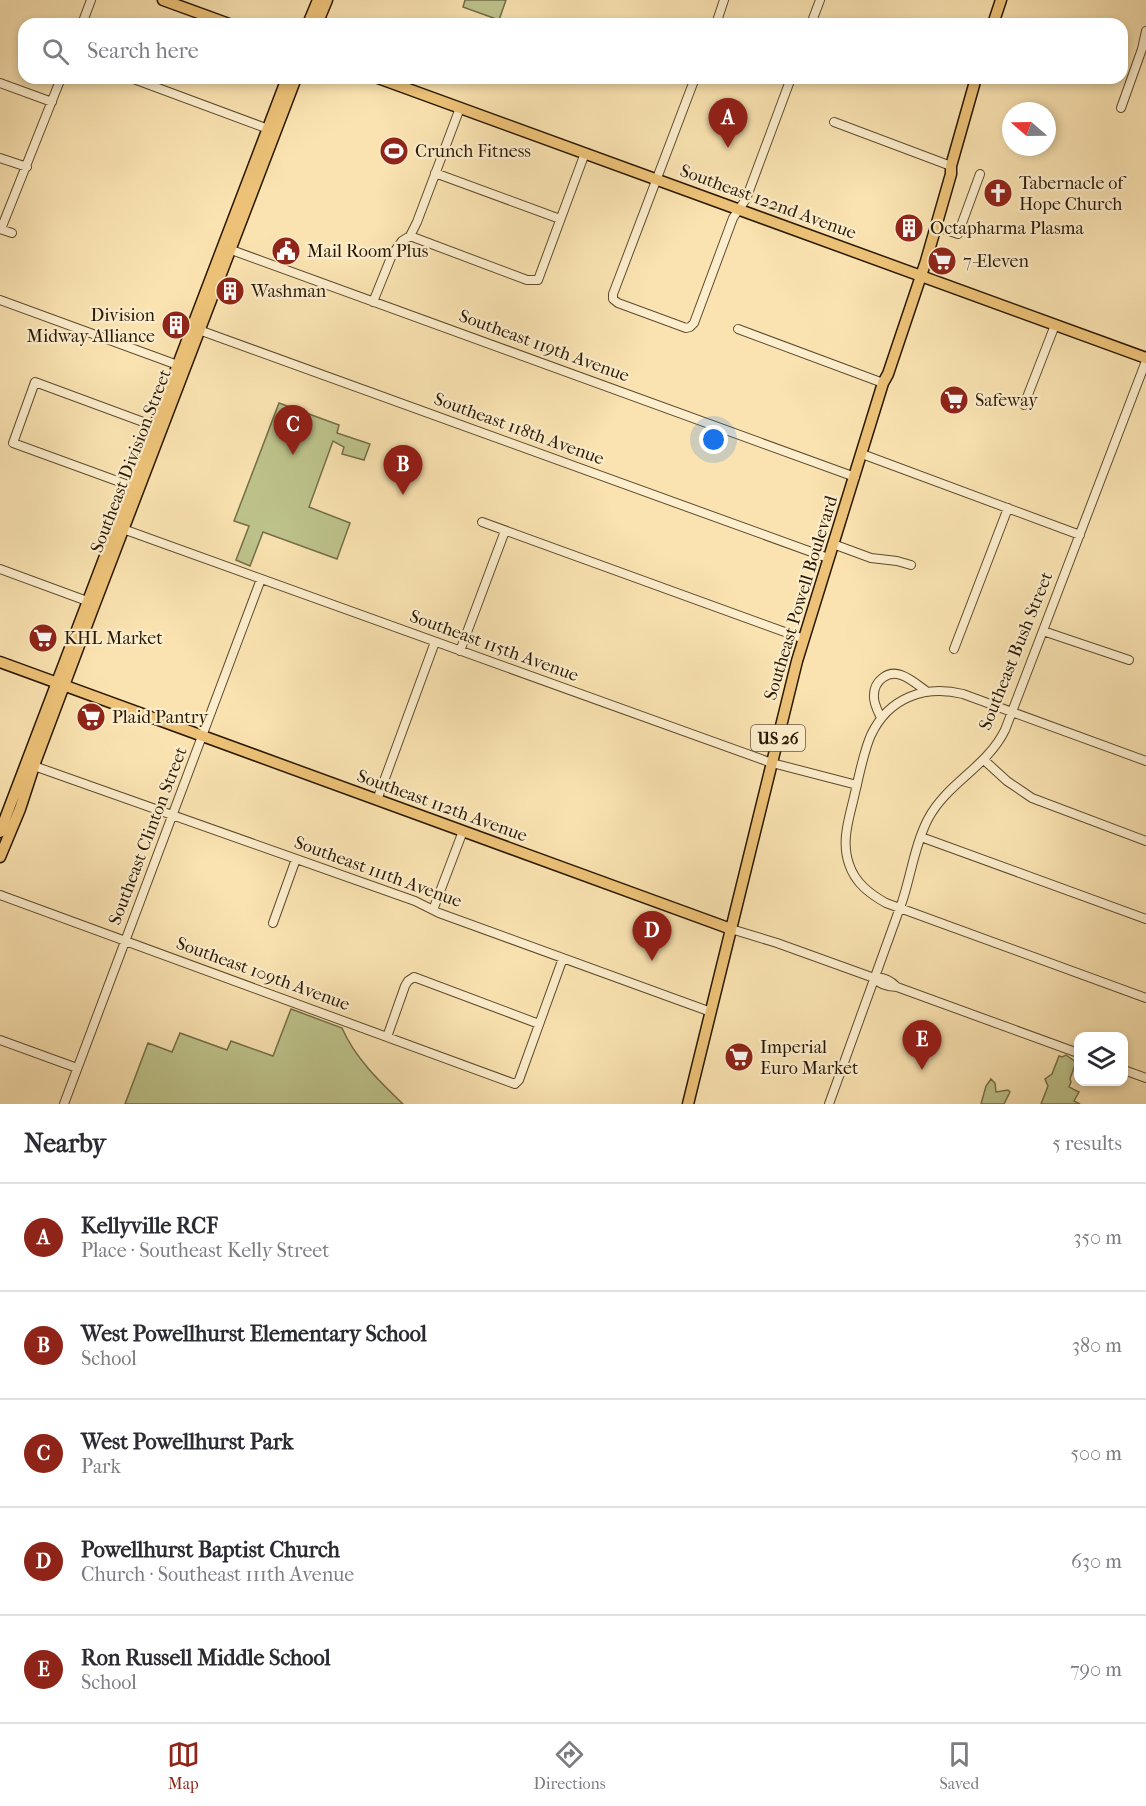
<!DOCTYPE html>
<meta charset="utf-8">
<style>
:root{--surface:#fff;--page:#f7f7f7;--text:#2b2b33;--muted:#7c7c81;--line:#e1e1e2;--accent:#8f2418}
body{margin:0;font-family:"IM FELL French Canon",serif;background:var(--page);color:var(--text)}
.controls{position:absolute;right:18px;bottom:18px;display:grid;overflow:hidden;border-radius:12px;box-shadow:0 3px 9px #0003}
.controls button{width:54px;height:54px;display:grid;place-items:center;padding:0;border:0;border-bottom:2px solid var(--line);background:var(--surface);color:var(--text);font:30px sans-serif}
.compass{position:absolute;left:1002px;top:102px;width:54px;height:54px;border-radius:50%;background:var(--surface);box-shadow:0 3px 9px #0003;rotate:290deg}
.you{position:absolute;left:714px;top:440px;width:21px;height:21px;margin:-15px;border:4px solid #fff;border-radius:50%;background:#1a73e8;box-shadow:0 0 0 9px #1a73e833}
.badge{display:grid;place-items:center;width:39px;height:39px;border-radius:50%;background:var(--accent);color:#fff;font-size:20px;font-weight:700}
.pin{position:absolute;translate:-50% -50px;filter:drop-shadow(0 2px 3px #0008)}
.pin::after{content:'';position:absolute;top:32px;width:21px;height:18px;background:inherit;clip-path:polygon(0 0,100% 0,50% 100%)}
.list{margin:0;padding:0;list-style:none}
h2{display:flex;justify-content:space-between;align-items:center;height:78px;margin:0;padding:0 24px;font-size:26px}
h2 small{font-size:20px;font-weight:400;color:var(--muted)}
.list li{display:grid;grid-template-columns:39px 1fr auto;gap:18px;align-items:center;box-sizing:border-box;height:108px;padding:0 24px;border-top:2px solid var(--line)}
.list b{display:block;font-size:22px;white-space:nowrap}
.list p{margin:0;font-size:20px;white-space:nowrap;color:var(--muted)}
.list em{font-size:20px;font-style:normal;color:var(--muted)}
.icon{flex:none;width:33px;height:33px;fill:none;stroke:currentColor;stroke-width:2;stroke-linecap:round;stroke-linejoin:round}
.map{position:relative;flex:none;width:1146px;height:1104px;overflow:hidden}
.search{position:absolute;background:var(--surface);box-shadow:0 3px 9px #0003;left:18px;right:18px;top:18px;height:66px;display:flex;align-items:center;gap:15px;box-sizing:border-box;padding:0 21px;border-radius:18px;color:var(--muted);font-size:22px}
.sheet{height:618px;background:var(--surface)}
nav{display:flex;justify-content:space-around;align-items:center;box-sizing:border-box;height:84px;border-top:2px solid var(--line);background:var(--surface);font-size:16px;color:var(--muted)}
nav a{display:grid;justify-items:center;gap:3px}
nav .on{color:var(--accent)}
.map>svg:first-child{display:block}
.green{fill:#bec48c;stroke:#746e47;stroke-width:1.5}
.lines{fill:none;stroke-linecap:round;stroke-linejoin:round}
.minor-casing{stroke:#5d4b2e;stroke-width:10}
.major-casing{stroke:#291802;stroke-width:13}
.minor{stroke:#fcedcc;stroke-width:8}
.major{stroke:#edc278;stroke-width:10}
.labels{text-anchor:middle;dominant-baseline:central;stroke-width:4.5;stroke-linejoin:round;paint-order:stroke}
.shield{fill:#fcedcc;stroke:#68583f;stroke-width:1.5}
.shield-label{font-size:16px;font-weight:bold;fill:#291802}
.poi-label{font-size:18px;fill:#291802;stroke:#fcedcc;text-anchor:start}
.street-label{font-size:18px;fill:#291802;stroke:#fcedcc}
</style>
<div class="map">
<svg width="1146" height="1104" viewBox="0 0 1146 1104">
<rect width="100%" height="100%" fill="#fae3b1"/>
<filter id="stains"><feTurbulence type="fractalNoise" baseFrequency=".00333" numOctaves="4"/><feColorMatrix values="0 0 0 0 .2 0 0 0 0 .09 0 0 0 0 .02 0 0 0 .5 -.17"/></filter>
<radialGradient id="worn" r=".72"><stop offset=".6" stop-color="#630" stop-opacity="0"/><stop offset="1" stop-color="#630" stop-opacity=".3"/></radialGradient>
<path class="green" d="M465,0H506L499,20L463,7Z
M279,403L339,425L337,433L370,444L364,460L342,454L344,447L333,441L309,507L350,523L337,559L263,532L250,566L236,560L249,526L234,521Z
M291,1009L342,1028C355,1058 380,1082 403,1104H125L148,1043L172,1052L180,1033L227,1050L231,1041L273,1056Z
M1066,1055L1076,1062L1070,1079L1071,1082L1069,1087L1079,1092L1074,1101L1080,1104H1041L1048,1086L1045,1079L1052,1074L1059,1056L1062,1057Z
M991,1079L995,1083L996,1092L1008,1090L1010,1092L1004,1104H981L986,1086Z"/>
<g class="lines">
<g class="minor-casing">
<path id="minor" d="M82,24L91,0
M716,24L724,0
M811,24L820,0
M131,78L271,130
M695,78L613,294V299L618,303L686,328L690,327L694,323L733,218L746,199L791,78
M0,83L52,102
M1121,108L1142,49L1146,31
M834,122L951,166
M0,158L27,167
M435,173L560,219
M937,227L958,234L980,174
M0,229L12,233
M1,229L61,78
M410,236L527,280H538L585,153
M226,248L855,477
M0,300L183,367
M373,302L392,255L402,241L410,236L417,222L460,108
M738,329L883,383
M199,330L828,558
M1024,405L1055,325
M862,454L1080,535
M131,486L13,443L35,382L154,426
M482,522L804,639
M123,529L772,763L857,785
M833,544L871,558L897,561L911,565
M0,569L87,601
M1043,631L1129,660
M954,649L1008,508
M460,651L505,531
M881,718C878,711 873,703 874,695C874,681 888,670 901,675C910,678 918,685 926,691
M984,760L1007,781L1032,798L1146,841
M1146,761L963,694C925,685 889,697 871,735C863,753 859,777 854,797C849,819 841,841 849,864C855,883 870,894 886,903L1146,998
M34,766L415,901L439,913L711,1012
M377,800L435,642
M921,837L1146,919
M0,895L515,1084L519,1080L563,958
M433,910L463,831
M273,923L296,859
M731,929L777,943L874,978C880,985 887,987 897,987L1078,1053
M874,978C883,976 890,980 897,987
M387,1037L405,986L408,981L414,977L539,1024
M0,1040L77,1068
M1124,1070L1146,1078
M64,1104L261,579
M829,1104C853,1036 878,969 902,902C911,875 915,844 928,819C947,783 987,767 1005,730L1146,361"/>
</g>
<g class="major-casing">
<path id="major" d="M163,0L229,24
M308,24L318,0
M317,24L327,0
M993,24L1001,0
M378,78L1146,358
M0,662L731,929
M0,832L287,78
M0,857L20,809L36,760L92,611L296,78
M688,1104L797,661L883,383L888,374L926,261L951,174V166L976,78"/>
</g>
<use href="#minor" class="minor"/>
<use href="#major" class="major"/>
</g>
<defs>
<g id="stadium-disc" transform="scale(1.5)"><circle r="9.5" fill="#8f2418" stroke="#fcedcc"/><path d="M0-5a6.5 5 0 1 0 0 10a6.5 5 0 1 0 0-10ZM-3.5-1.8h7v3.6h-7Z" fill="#fff"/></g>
<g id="church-disc" transform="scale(1.5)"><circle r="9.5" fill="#8f2418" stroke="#fcedcc"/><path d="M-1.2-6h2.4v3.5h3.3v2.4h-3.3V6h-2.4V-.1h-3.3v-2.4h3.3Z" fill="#fff"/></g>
<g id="building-disc" transform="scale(1.5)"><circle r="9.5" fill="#8f2418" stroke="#fcedcc"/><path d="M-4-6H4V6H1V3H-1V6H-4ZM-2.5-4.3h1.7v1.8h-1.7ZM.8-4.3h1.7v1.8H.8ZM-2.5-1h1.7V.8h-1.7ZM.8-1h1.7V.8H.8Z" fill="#fff"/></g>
<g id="civic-disc" transform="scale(1.5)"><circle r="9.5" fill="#8f2418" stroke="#fcedcc"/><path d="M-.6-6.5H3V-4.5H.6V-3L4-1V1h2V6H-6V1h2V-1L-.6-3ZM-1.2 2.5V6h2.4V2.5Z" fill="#fff"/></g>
<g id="supermarket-disc" transform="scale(1.5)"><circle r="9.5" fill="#8f2418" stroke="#fcedcc"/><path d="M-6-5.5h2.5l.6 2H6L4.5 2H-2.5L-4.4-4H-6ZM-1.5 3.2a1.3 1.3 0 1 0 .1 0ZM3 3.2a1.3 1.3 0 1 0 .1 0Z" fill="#fff"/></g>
</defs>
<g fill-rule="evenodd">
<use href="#stadium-disc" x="394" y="151"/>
<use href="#church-disc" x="998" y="193"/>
<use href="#building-disc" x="909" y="228"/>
<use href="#civic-disc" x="286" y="251"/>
<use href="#supermarket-disc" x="942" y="261"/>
<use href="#building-disc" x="230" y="291"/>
<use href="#building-disc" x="176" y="325"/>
<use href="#supermarket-disc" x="954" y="400"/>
<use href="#supermarket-disc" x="43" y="638"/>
<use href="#supermarket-disc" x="91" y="717"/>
<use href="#supermarket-disc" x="739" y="1057"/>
</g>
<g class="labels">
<rect class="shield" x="751" y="725" width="54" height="26" rx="4.5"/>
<g class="shield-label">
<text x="778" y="738">US 26</text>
</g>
<g class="poi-label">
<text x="415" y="151">Crunch Fitness</text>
<text x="1019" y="183">Tabernacle of<tspan x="1019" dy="21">Hope Church</tspan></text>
<text x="930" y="228">Octapharma Plasma</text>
<text x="307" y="251">Mail Room Plus</text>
<text x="963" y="261">7-Eleven</text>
<text x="251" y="291">Washman</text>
<text x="155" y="315" text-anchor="end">Division<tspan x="155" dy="21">Midway Alliance</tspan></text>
<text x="975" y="400">Safeway</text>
<text x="64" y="638">KHL Market</text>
<text x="112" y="717">Plaid Pantry</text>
<text x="760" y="1047">Imperial<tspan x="760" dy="21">Euro Market</tspan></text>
</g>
<g class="street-label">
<text transform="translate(768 202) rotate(20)">Southeast 122nd Avenue</text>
<text transform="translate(544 346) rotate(20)">Southeast 119th Avenue</text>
<text transform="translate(519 429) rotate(20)">Southeast 118th Avenue</text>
<text transform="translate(131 461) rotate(-69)">Southeast Division Street</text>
<text transform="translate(801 598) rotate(-73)">Southeast Powell Boulevard</text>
<text transform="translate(494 646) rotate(20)">Southeast 115th Avenue</text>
<text transform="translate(1016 651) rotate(-68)">Southeast Bush Street</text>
<text transform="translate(442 806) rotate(20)">Southeast 112th Avenue</text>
<text transform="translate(148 836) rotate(-69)">Southeast Clinton Street</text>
<text transform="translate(378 872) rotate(20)">Southeast 111th Avenue</text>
<text transform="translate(263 974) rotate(20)">Southeast 109th Avenue</text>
</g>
</g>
<rect width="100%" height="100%" filter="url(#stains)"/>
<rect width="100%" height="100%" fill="url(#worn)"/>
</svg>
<div class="controls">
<button><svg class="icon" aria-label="layers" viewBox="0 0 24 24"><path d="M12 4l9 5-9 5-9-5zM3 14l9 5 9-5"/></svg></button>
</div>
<svg class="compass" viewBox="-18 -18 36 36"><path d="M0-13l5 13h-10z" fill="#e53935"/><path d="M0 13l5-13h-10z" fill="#7c7c81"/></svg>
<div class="you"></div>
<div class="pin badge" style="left:728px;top:148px">A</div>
<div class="pin badge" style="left:403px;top:495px">B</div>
<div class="pin badge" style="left:293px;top:455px">C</div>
<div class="pin badge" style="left:652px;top:961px">D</div>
<div class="pin badge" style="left:922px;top:1070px">E</div>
<div class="search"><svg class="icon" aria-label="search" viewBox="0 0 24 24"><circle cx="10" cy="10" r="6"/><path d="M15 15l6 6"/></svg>Search here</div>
</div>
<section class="sheet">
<h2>Nearby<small>5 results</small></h2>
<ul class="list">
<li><span class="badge">A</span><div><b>Kellyville RCF</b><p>Place · Southeast Kelly Street</p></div><em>350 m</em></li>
<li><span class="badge">B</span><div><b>West Powellhurst Elementary School</b><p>School</p></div><em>380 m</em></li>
<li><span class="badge">C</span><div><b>West Powellhurst Park</b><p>Park</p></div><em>500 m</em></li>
<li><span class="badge">D</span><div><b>Powellhurst Baptist Church</b><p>Church · Southeast 111th Avenue</p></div><em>630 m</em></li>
<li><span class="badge">E</span><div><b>Ron Russell Middle School</b><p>School</p></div><em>790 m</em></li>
</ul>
</section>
<nav>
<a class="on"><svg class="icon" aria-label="map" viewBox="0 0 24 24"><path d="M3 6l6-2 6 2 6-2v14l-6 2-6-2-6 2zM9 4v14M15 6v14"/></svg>Map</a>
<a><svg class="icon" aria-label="directions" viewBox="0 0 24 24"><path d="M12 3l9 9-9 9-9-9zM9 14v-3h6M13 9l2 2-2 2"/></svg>Directions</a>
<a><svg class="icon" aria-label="saved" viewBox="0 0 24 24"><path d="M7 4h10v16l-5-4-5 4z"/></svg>Saved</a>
</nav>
